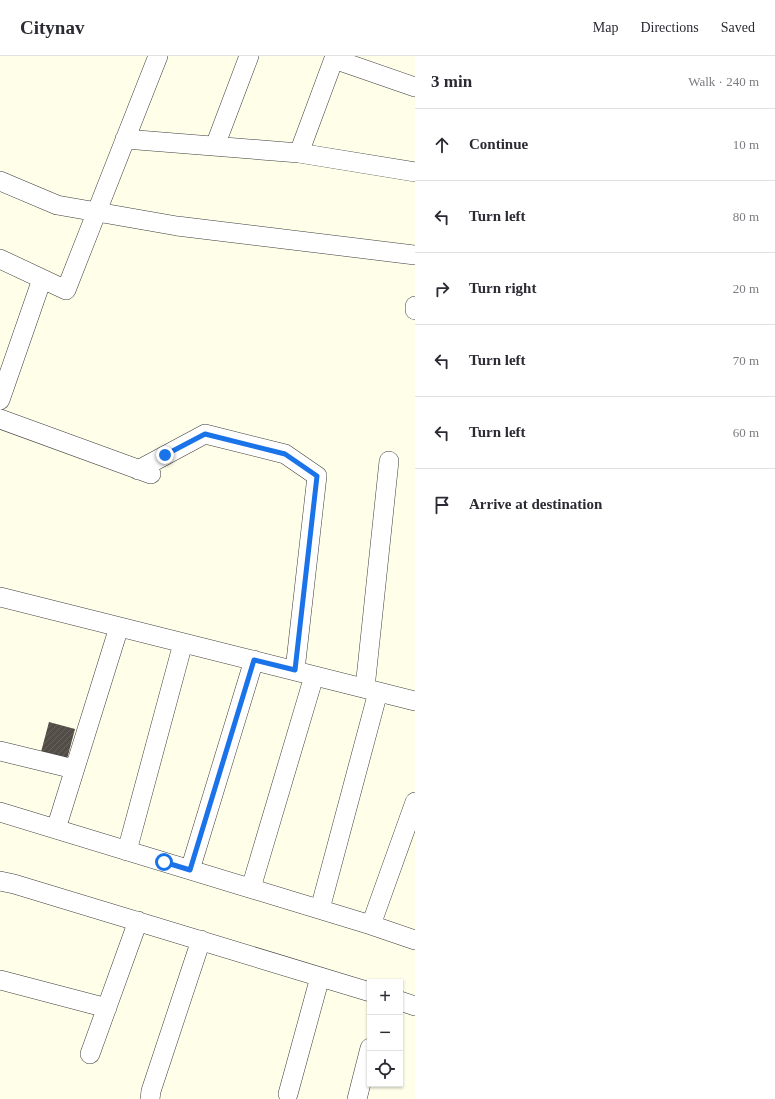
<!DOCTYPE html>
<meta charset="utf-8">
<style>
:root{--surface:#fff;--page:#f7f7f7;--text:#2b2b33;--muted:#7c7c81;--line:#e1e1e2}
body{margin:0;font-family:Georgia,serif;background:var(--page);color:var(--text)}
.controls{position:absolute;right:12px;bottom:12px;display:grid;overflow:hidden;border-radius:0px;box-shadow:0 1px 3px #0004}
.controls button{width:36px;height:36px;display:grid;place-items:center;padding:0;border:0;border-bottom:1px solid var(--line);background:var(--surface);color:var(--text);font:20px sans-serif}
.stop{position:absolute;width:12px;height:12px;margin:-9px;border:3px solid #1a73e8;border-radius:50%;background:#fff}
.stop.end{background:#1a73e8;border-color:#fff;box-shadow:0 1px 4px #0008}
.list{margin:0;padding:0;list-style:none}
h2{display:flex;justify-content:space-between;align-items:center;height:52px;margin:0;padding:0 16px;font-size:17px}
h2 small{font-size:13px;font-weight:400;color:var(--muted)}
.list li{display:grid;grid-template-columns:26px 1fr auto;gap:12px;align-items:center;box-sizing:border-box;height:72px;padding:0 16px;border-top:1px solid var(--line)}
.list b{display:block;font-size:15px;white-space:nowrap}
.list em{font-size:13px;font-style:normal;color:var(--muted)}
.icon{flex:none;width:22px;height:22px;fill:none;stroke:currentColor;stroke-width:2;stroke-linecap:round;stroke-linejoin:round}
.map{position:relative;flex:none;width:415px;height:1043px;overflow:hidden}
header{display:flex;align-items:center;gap:24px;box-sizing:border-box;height:56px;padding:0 20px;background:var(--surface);border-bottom:1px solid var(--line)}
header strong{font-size:19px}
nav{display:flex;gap:22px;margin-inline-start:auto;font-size:14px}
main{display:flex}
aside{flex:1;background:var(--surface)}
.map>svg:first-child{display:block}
.building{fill:url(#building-hatch)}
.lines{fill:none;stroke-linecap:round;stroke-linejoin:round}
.street-casing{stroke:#3d3d3d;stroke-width:20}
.street{stroke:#fff;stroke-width:19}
.route{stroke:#1a73e8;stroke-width:5}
</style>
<header>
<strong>Citynav</strong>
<nav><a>Map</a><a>Directions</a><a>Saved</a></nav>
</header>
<main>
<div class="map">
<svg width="415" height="1043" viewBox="0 0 415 1043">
<defs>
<pattern id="building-hatch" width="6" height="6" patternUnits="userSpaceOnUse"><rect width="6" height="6" fill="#534d47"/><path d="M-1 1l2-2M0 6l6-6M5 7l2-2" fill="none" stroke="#67625d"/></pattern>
</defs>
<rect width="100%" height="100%" fill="#fffee8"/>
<path class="building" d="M49,666L75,673L66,707L41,696Z"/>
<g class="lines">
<g class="street-casing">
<path id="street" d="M334,3L415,31
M125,83L299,97L415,116
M215,90L249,0
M299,97L335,0
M0,125L57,149L177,170L415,199
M0,203L66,234L158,0
M415,250V254
M0,344L42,223
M0,363L151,418
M138,414L205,378L285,398L317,420L295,614
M0,541L415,645
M365,632L389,405
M0,695L74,713
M0,756L371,869L415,884
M56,773L119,571
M127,795L183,587
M190,814L254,604
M0,825L14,828L370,936
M251,832L314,620
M320,853L378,636
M371,869L415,746
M0,924L107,952
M400,945L415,950
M90,998L138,865
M288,1038L320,921
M150,1043L151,1035L201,884
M357,1043L370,992"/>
</g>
<use href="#street" class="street"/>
</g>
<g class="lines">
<path class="route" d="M164,806L190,814L254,604L295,614L317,420L285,398L205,378L165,399"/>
</g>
</svg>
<div class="controls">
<button>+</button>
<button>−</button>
<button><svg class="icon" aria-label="locate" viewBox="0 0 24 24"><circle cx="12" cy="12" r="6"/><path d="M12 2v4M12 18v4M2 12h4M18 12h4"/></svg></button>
</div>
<div class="stop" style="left:164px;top:806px"></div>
<div class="stop end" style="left:165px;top:399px"></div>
</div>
<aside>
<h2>3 min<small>Walk · 240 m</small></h2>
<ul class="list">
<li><svg class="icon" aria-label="ahead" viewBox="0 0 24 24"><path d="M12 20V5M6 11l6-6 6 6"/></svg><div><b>Continue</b></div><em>10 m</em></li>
<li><svg class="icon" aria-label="left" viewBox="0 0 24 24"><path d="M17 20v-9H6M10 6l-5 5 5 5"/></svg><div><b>Turn left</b></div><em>80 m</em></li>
<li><svg class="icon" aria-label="right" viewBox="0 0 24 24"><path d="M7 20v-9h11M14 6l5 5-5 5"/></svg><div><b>Turn right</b></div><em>20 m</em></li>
<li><svg class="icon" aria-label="left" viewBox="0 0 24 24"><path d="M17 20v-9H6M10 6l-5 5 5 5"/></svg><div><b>Turn left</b></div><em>70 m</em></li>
<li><svg class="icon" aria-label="left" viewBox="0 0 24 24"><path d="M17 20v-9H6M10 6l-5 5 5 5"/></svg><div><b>Turn left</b></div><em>60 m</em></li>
<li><svg class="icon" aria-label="arrive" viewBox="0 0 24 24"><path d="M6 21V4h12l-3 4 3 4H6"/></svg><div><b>Arrive at destination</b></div></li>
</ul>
</aside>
</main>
